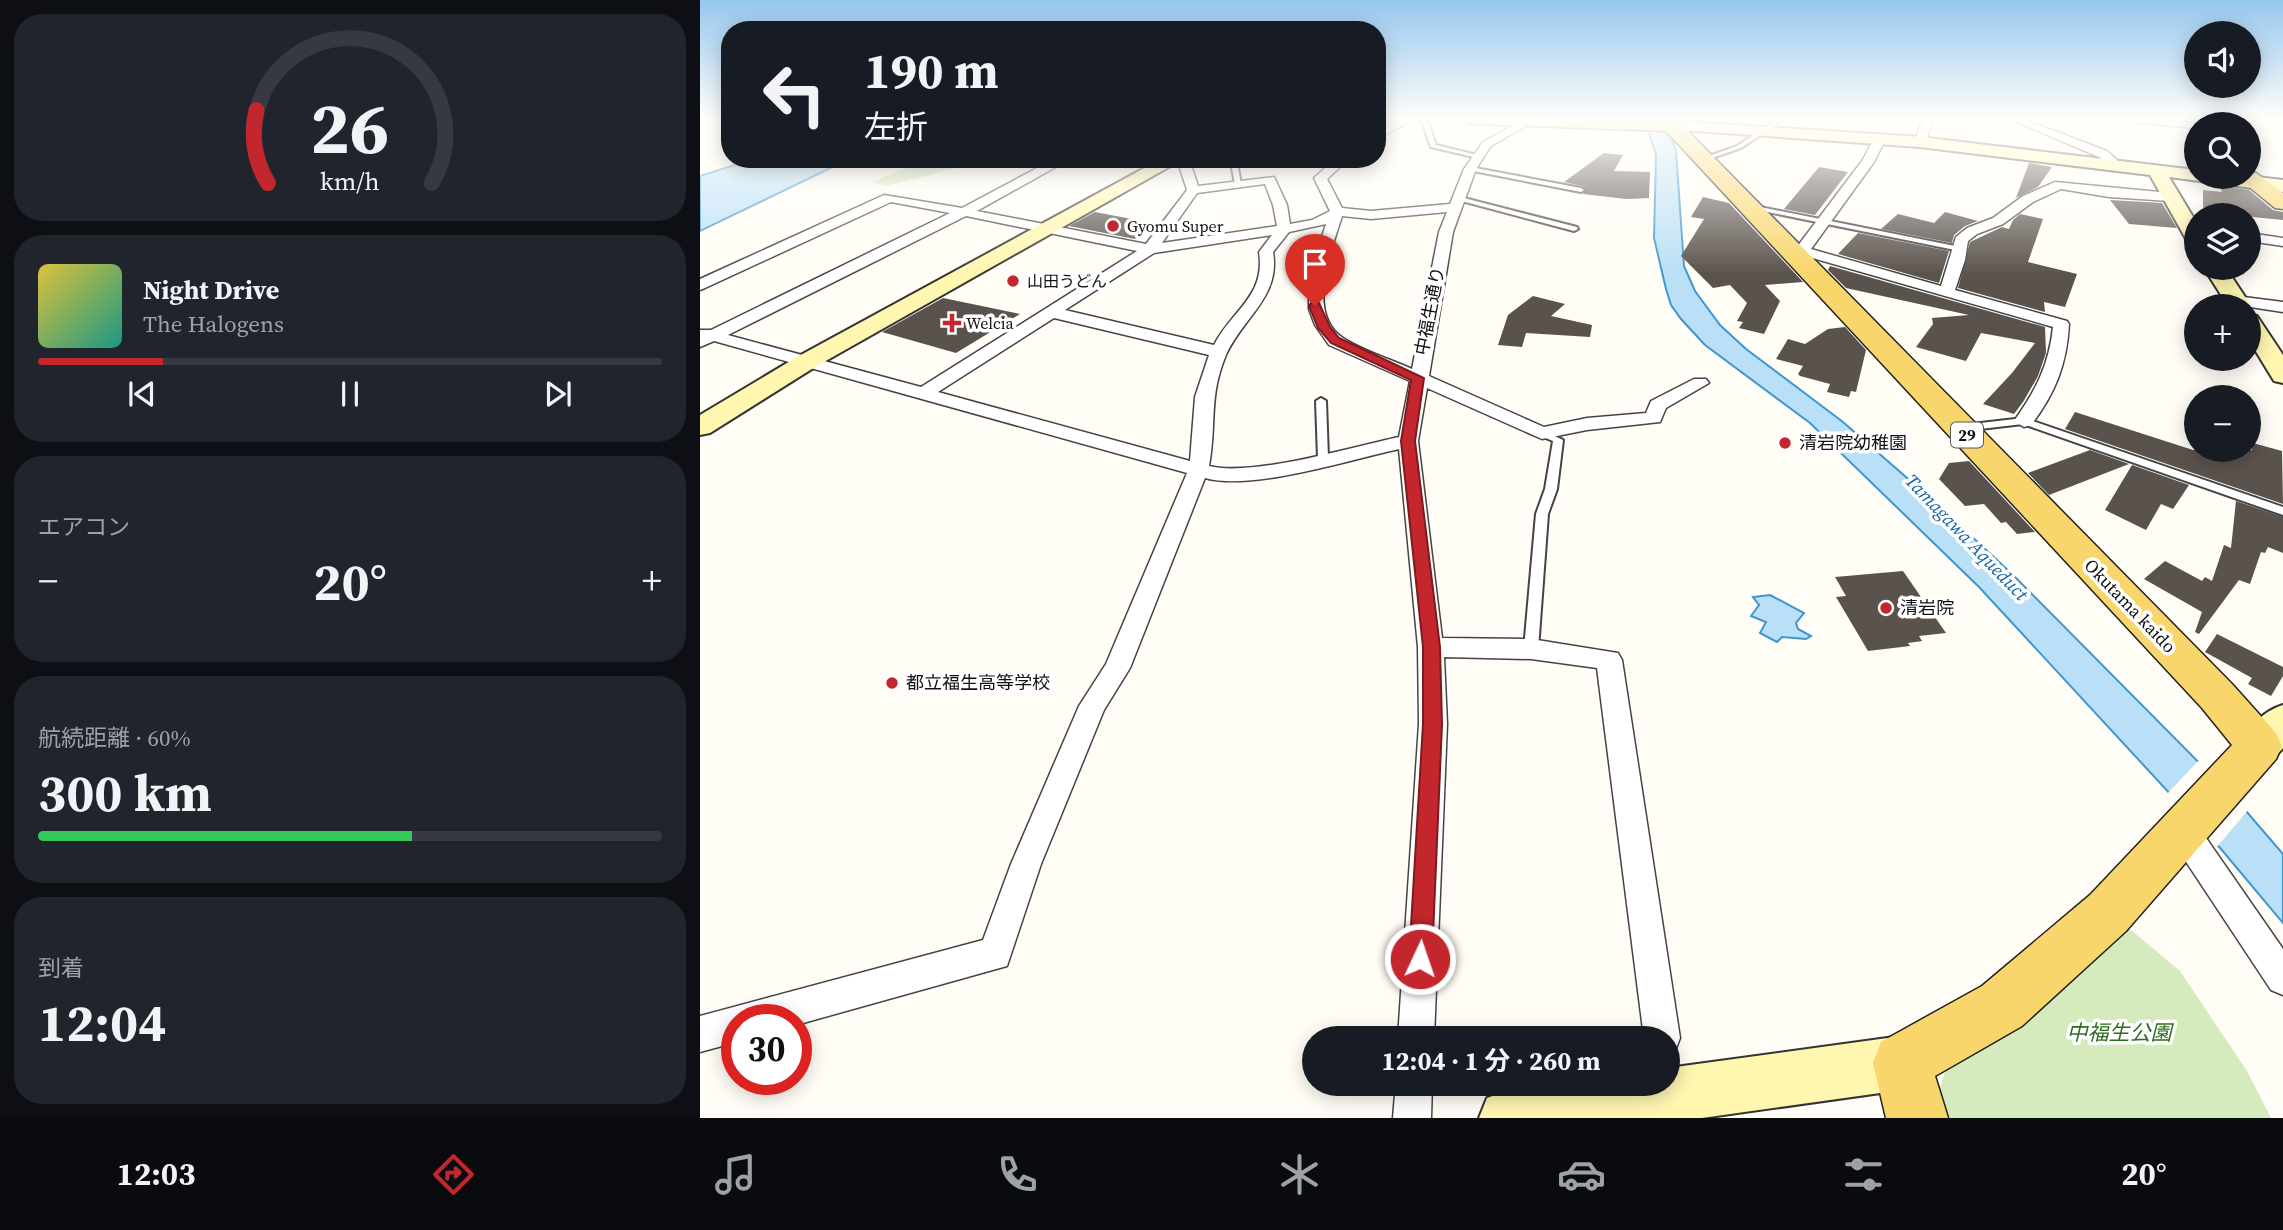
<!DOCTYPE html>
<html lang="ja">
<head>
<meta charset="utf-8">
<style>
	:root { --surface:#171b24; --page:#20242c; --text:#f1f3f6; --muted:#9ea1a6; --line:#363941; --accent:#c4262e }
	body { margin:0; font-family:"Source Serif 4","Noto Sans JP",serif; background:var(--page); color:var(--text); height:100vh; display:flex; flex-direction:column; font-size:26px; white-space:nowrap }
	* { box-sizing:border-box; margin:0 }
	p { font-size:23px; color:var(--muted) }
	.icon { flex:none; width:38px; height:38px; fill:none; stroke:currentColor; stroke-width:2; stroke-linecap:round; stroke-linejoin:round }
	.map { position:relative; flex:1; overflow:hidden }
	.panel { display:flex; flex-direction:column; gap:14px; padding:14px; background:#0d0f14; width:700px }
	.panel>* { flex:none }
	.guide { position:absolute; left:21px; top:21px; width:665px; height:147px; border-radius:28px; box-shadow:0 4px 18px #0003; background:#171b24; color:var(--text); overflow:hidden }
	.buttons { position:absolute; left:1484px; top:21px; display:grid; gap:14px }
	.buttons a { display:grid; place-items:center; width:77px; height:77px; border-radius:50%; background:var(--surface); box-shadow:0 4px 18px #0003; font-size:35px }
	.speed { position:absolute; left:21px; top:1004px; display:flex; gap:14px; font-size:35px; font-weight:700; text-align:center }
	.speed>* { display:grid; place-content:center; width:91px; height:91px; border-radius:50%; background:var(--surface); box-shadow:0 4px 18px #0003; line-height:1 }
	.speed .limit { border:10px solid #d22; background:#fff; color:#111 }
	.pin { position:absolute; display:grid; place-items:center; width:60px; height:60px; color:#fff; margin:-72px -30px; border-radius:50% 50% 50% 0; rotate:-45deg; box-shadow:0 0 7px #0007 }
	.pin .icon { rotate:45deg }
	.me { position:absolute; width:77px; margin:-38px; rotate:3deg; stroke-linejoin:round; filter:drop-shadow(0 0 5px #0008) }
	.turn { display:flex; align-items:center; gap:24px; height:147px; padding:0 28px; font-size:32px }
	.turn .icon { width:91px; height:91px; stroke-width:2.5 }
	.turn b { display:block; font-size:49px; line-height:60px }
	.big { font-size:52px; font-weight:700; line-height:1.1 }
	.panel .card { flex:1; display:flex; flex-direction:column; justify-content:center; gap:10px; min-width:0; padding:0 24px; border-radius:28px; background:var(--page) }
	.panel .dial { align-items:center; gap:0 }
	.dial svg { height:182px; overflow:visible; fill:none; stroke:var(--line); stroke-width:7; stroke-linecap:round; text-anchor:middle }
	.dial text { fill:var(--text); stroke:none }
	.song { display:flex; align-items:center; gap:21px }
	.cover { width:84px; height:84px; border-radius:10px; background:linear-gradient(135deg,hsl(50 70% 55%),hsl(170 70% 35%)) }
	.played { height:7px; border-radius:4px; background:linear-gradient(90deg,var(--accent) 20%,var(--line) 20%) }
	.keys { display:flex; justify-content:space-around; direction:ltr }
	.heat { display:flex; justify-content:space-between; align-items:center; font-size:38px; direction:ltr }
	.charge { height:10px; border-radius:5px; background:linear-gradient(90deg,#34c759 60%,var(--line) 0) }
	.trip { position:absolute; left:602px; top:1026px; width:378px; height:70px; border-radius:35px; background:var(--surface); box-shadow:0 4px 18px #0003; font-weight:700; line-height:70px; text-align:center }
	.menu { display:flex; height:112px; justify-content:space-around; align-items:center; background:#090b0e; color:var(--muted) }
	.menu .icon { width:49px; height:49px }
	.menu .on { color:var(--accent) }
	.menu b { font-size:32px; color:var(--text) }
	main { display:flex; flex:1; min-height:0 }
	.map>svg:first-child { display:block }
	.green { fill:#d5ebbd }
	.water { fill:#b9e0f7; stroke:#3f96cf; stroke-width:2 }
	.pier { fill:#fffdf5 }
	.building { fill:#5a524d }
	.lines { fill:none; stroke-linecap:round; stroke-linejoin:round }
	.lane-casing { stroke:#444; stroke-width:4 }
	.street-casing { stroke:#444; stroke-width:3 }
	.secondary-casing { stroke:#333; stroke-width:4 }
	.primary-casing { stroke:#222; stroke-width:3 }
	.lane { fill:#fff; fill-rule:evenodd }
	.street { fill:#fff; fill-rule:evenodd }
	.secondary { fill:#fff6b0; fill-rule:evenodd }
	.primary { fill:#f9d66b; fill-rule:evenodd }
	.route { fill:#c4262e; stroke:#7f191e; stroke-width:2 }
	.poi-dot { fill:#c4262e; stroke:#fff; stroke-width:2.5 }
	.labels { text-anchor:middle; stroke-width:7; stroke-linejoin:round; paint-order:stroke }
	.far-poi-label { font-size:16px; fill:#111; stroke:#fff; text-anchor:start }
	.shield { fill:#fff; stroke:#585858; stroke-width:2 }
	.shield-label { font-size:16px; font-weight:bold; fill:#111 }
	.street-label { font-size:18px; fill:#111; stroke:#fff }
	.poi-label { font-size:18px; fill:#111; stroke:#fff; text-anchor:start }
	.water-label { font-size:19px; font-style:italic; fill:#1768a6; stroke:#fff }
	.near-park-label { font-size:21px; font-style:italic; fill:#2f6b1f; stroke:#fff }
</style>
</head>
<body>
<main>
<section class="panel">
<div class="card dial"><svg viewBox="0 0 100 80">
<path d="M14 69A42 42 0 1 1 86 69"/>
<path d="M14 69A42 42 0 0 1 9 37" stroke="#c4262e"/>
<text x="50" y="56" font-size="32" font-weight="700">26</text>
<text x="50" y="72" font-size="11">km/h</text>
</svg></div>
<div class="card">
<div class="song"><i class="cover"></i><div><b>Night Drive</b><p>The Halogens</p></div></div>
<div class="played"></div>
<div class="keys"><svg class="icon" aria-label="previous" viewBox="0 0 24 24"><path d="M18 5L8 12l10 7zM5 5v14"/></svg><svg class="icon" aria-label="pause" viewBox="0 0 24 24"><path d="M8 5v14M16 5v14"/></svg><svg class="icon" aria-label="next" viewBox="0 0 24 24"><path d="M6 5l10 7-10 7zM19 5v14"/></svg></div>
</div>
<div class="card"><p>エアコン</p>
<div class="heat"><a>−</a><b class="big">20°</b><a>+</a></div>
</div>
<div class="card"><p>航続距離 · 60%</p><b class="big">300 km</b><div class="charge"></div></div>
<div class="card"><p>到着</p><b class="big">12:04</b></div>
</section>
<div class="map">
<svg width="1583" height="1118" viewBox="0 0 1583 1118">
	<rect width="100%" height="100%" fill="#fffdf5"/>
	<g class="green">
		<path d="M 231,159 L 292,159 L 186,186 L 171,182 Z"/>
		<path d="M 1419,920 L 1480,971 L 1547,1071 L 1571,1118 L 1245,1118 L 1238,1095 L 1250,1054 Z"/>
	</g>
	<g class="water">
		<path d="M 935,119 L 955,119 L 971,138 L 976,151 L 984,266 L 995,291 L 1020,325 L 1046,349 L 1143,422 L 1238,505 L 1313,575 L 1540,804 L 1583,854 L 1583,923 L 1521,849 L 1279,587 L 1110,423 L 1005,345 L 981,319 L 971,305 L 966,289 L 954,238 L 956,155 L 949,133 Z"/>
		<path d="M 53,159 L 149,159 L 0,231 L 0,176 Z"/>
		<path d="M 1070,595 L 1104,613 L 1096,623 L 1098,629 L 1111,636 L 1106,639 L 1082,637 L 1077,642 L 1060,633 L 1066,622 L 1051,616 L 1059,605 L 1053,597 Z"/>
	</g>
	<path class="pier" d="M 1500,759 L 1549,809 L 1516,848 L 1467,794 Z"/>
	<g class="building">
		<path d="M 904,153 L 923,155 L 914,171 L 950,172 L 949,198 L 926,199 L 883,194 L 886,189 L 882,186 L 864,182 Z"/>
		<path d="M 1329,163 L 1352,167 L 1338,187 L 1316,198 Z"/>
		<path d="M 1119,167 L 1148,172 L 1115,215 L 1084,209 Z"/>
		<path d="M 1520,186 L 1549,190 L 1573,210 L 1583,212 L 1583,220 L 1503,212 L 1503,190 L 1522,192 Z"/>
		<path d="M 1003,197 L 1029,203 L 1103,282 L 1065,285 L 1080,301 L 1064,334 L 1039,328 L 1043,322 L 1037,321 L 1047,303 L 1030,285 L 1013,288 L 981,256 L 1004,219 L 991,217 Z"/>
		<path d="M 1410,200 L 1462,203 L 1477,228 L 1429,224 Z"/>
		<path d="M 395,212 L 458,224 L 435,239 L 369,226 Z"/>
		<path d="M 1245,212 L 1278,221 L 1265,226 L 1254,235 L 1252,243 L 1181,229 L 1198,214 L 1234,223 Z"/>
		<path d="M 1320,214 L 1343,219 L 1328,262 L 1377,274 L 1365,307 L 1344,302 L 1345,312 L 1258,288 L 1270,242 L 1302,227 L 1309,229 L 1313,220 Z"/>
		<path d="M 1158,233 L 1249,251 L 1239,283 L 1138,254 Z"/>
		<path d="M 1130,266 L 1345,327 L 1346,353 L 1338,376 L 1323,402 L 1314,414 L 1283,404 L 1312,373 L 1335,343 L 1281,333 L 1266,361 L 1216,347 L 1233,324 L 1232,318 L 1269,315 L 1146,288 L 1128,270 Z"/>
		<path d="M 833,296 L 865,304 L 851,316 L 892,325 L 890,337 L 826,333 L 822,347 L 798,345 L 808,315 Z"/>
		<path d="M 243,298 L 320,314 L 256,353 L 182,332 Z"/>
		<path d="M 1145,327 L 1166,350 L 1156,392 L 1151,391 L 1149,397 L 1127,392 L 1130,384 L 1100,376 L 1098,374 L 1103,366 L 1076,359 L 1088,339 L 1105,344 L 1128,329 Z"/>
		<path d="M 1375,412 L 1493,450 L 1552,450 L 1549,442 L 1582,451 L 1583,504 L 1365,429 Z"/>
		<path d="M 1390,450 L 1429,464 L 1349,495 L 1328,473 Z"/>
		<path d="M 1269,461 L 1335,532 L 1317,534 L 1306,522 L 1301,523 L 1284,504 L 1265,506 L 1239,479 L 1249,463 Z"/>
		<path d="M 1432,465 L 1489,485 L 1473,509 L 1461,504 L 1446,530 L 1405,510 Z"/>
		<path d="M 1536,501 L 1583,517 L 1583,553 L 1568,547 L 1565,553 L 1561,552 L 1550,584 L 1539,580 L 1499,634 L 1495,632 L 1502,612 L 1444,579 L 1465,561 L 1502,581 L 1505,577 L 1512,581 L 1524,545 L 1531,548 Z"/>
		<path d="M 1203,571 L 1246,633 L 1219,636 L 1222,641 L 1208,643 L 1210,646 L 1168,651 L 1136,597 L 1146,596 L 1135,577 Z"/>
		<path d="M 1517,634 L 1583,667 L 1583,676 L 1571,696 L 1548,684 L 1552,678 L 1505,652 Z"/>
	</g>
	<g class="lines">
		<defs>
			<g id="lane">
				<path d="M 721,119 L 727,119 L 736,145 L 781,156 L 778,158 L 731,147 Z"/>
				<path d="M 1078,119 L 1084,119 L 1041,148 L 1006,160 L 1001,159 L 1037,146 Z"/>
				<path d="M 535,166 L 538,168 L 541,184 L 538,186 L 535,184 L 532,168 Z"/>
				<path d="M 770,167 L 881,188 L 884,190 L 881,192 L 768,170 L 768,168 Z"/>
				<path d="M 760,197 L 877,227 L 878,229 L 874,231 L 758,200 L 758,198 Z"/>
				<path d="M 1045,204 L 1260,247 L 1264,249 L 1260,251 L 1048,208 L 1045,208 Z"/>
				<path d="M 621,398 L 626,401 L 628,458 L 623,461 L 618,458 L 616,401 Z"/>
				<path d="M 1324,418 L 1583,507 L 1583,515 L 1323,424 L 1263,431 L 1258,428 L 1263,425 Z"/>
				<path d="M 842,430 L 863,440 L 857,489 L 848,514 L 838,649 L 836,653 L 826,653 L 824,649 L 836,514 L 845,489 L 853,441 L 838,435 L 838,431 Z"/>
			</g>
			<g id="street">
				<path d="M 703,119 L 715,119 L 677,139 L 677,131 Z"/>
				<path d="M 825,119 L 834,121 L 791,146 L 776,169 L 753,232 L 729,376 L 844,427 L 887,418 L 946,413 L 951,401 L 994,379 L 1006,379 L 1009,383 L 966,408 L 960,422 L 887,430 L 842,439 L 727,388 L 718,441 L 742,638 L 831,639 L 918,653 L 922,660 L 980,1038 L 975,1051 L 968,1053 L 968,1038 L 944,1038 L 897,668 L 831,659 L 744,657 L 747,724 L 734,1038 L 698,1038 L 719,724 L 718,647 L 699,449 C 649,460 552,491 505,478 L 430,668 L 404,710 L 341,864 L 307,966 L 96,1025 L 96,1020 L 37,1020 L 37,1042 L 0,1052 L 0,1016 L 283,940 L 311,864 L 379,706 L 406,664 L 487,473 L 14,341 L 0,347 L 0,330 L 11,330 L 250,213 L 191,202 L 5,288 L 0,290 L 0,279 L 184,195 L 262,208 L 354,159 L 370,159 L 277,211 L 446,244 L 487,190 L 477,159 L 489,159 L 498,186 L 574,177 L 587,205 L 590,224 L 612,220 L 630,211 L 614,178 L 635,159 L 649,159 L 627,179 L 642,208 L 671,211 L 750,204 L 764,169 L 783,142 ZM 565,184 L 573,205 L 577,226 L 462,243 L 497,193 ZM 747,212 L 739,232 L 712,369 C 690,359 663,351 643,338 C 605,313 632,249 642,216 L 671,219 ZM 266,216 L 437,251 L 221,387 L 28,335 ZM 626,224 L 609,278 L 609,309 L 615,325 L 629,345 L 710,381 L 699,437 C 652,447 552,477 509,466 C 517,424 508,398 526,355 C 542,318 581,297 573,252 L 589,232 ZM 572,235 L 559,252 C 566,296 532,310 514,345 L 365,310 L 454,253 ZM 354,318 L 509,355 L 495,397 L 490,461 L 238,392 Z"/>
				<path d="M 1223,119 L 1233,119 L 1226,142 L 1220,145 L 1214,142 Z"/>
				<path d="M 1310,119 L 1323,119 L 1407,151 L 1417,160 L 1412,167 L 1404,167 L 1404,161 L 1399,157 Z"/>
				<path d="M 1429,119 L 1463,119 L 1501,124 L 1496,124 L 1496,128 L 1434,122 Z"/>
				<path d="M 1180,135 L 1186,138 L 1174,162 L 1111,249 L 1241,286 L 1256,237 L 1267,228 L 1293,218 L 1323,196 L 1355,182 L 1470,193 L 1476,197 L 1470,201 L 1409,197 L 1361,189 L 1333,202 L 1303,224 L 1277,234 L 1268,241 L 1265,260 L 1255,290 L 1367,321 L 1369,324 C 1367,364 1355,394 1331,425 L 1324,427 L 1314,421 C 1336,390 1349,365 1353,327 L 1102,255 L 1085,254 L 1083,251 L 1085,248 L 1097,247 L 1162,161 L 1176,136 Z"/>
				<path d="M 1549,233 L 1583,238 L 1583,246 L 1549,241 Z"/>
				<path d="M 1536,296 L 1583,302 L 1583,312 L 1530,304 L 1528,301 L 1530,298 Z"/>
				<path d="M 1484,818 L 1495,822 L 1583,949 L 1583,995 L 1571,990 L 1473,842 L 1469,832 L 1473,822 Z"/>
				<path d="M 696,1083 L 732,1083 L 731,1118 L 693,1118 Z"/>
			</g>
			<g id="secondary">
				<path d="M 973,121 L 1220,137 L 1496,170 L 1496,177 L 1549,176 L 1583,180 L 1583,192 L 1469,177 L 1496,222 L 1496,245 L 1489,243 L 1486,239 L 1450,175 L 1220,147 L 967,129 L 965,126 L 967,123 Z"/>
				<path d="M 461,159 L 483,159 L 115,367 L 10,433 L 0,435 L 0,415 L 97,357 Z"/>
				<path d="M 1504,268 L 1526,268 L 1551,306 L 1549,309 L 1549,306 L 1528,306 Z"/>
				<path d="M 1549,314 L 1557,316 L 1583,355 L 1583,383 L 1574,381 L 1549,340 Z"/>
				<path d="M 1583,705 L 1583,748 C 1571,762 1562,764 1546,758 L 1540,746 C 1549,727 1563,711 1583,705 Z"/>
				<path d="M 1202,1036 L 1221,1044 L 1229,1063 L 1221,1082 L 1202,1090 L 1002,1118 L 779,1118 L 787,1098 C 843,1075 909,1083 968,1083 L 968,1068 Z"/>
			</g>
			<g id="primary">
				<path d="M 766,119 L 973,119 L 979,122 L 1532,684 L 1576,733 L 1582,746 L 1576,759 L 1426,931 L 1322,1026 L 1235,1076 L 1248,1118 L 1186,1118 L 1173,1063 L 1181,1042 L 1282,986 L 1390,895 L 1532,745 L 1502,708 L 966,131 L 774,124 L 768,123 Z"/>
				<path d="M 1499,119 L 1516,119 L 1520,124 L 1502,124 Z"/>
				<path d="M 1549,171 L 1556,173 L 1583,193 L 1583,209 L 1575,208 L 1542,181 L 1539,177 L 1549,177 Z"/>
			</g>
		</defs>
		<use href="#lane" class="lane-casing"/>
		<use href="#street" class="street-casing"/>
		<use href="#secondary" class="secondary-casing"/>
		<use href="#primary" class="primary-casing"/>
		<use href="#lane" class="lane"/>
		<use href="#street" class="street"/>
		<use href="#secondary" class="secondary"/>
		<use href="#primary" class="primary"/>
	</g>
	<linearGradient id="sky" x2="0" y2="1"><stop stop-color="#95c6ee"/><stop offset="0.43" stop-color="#fffefa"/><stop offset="1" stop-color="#fffefa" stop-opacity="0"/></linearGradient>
	<rect width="1583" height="275" fill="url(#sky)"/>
	<path class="route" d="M 611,303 L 619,303 L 630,327 L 639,338 L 724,378 L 715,441 L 740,647 L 742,724 L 732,959 L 729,968 L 720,971 L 712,968 L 709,959 L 723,724 L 723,647 L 701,441 L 711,380 L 631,343 L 618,328 L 609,306 Z"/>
	<g class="poi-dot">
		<circle cx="413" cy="226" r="7"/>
		<circle cx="313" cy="281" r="7"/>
		<path d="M248.5 312.5h7v7h7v7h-7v7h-7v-7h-7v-7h7z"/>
		<circle cx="1085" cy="443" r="7"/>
		<circle cx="1186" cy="608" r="7"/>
		<circle cx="192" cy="683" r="7"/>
	</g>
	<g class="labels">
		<g class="far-poi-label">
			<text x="427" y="232">Gyomu Super</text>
			<text x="327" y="287">山田うどん</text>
			<text x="266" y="329">Welcia</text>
		</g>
		<rect class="shield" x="1251" y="422.5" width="32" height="25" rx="5"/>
		<g class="shield-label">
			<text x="1267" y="441">29</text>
		</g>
		<g class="street-label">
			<text transform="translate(730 311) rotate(-79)" y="6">中福生通り</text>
			<text transform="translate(1430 606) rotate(46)" y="6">Okutama kaido</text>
		</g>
		<g class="poi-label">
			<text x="1099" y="449">清岩院幼稚園</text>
			<text x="1200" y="614">清岩院</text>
			<text x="206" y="689">都立福生高等学校</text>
		</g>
		<g class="water-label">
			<text transform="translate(1267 537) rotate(46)" y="7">Tamagawa Aqueduct</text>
		</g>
		<g class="near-park-label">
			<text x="1419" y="1040">中福生公園</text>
		</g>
	</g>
</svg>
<div class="buttons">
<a><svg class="icon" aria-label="sound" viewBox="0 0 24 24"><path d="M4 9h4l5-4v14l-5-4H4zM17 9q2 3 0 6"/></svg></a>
<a><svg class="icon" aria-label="search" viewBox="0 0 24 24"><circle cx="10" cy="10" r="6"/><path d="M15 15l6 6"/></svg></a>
<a><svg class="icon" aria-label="layers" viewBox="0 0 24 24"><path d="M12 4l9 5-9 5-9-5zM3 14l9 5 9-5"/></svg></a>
<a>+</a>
<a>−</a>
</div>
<div class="speed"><div class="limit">30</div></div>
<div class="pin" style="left:615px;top:306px;background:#d93025"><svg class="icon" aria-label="arrive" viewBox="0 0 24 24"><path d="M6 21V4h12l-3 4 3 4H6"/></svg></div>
<svg class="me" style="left:720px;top:959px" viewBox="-20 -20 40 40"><circle r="17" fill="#c4262e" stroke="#fff" stroke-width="3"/><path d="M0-11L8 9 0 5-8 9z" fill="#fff"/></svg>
<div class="trip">12:04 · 1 分 · 260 m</div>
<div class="guide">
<div class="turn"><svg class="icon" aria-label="left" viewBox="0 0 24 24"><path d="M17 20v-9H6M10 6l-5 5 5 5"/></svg><div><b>190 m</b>左折</div></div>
</div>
</div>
</main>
<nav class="menu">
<b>12:03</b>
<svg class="icon on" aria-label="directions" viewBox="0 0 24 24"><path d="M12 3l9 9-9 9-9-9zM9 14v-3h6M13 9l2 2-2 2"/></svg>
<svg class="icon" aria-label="music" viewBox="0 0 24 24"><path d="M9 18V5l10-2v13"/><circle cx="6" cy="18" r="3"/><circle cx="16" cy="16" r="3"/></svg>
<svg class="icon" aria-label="phone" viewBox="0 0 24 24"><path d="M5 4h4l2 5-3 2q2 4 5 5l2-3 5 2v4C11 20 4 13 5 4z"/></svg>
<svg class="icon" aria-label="climate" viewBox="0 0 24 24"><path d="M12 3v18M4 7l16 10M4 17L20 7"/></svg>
<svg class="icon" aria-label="car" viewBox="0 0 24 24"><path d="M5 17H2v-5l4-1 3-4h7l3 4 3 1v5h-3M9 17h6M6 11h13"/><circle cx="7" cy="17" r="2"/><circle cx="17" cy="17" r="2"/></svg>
<svg class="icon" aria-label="filters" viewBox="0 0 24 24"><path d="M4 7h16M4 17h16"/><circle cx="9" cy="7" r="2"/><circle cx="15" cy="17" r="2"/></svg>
<b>20°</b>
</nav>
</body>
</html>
